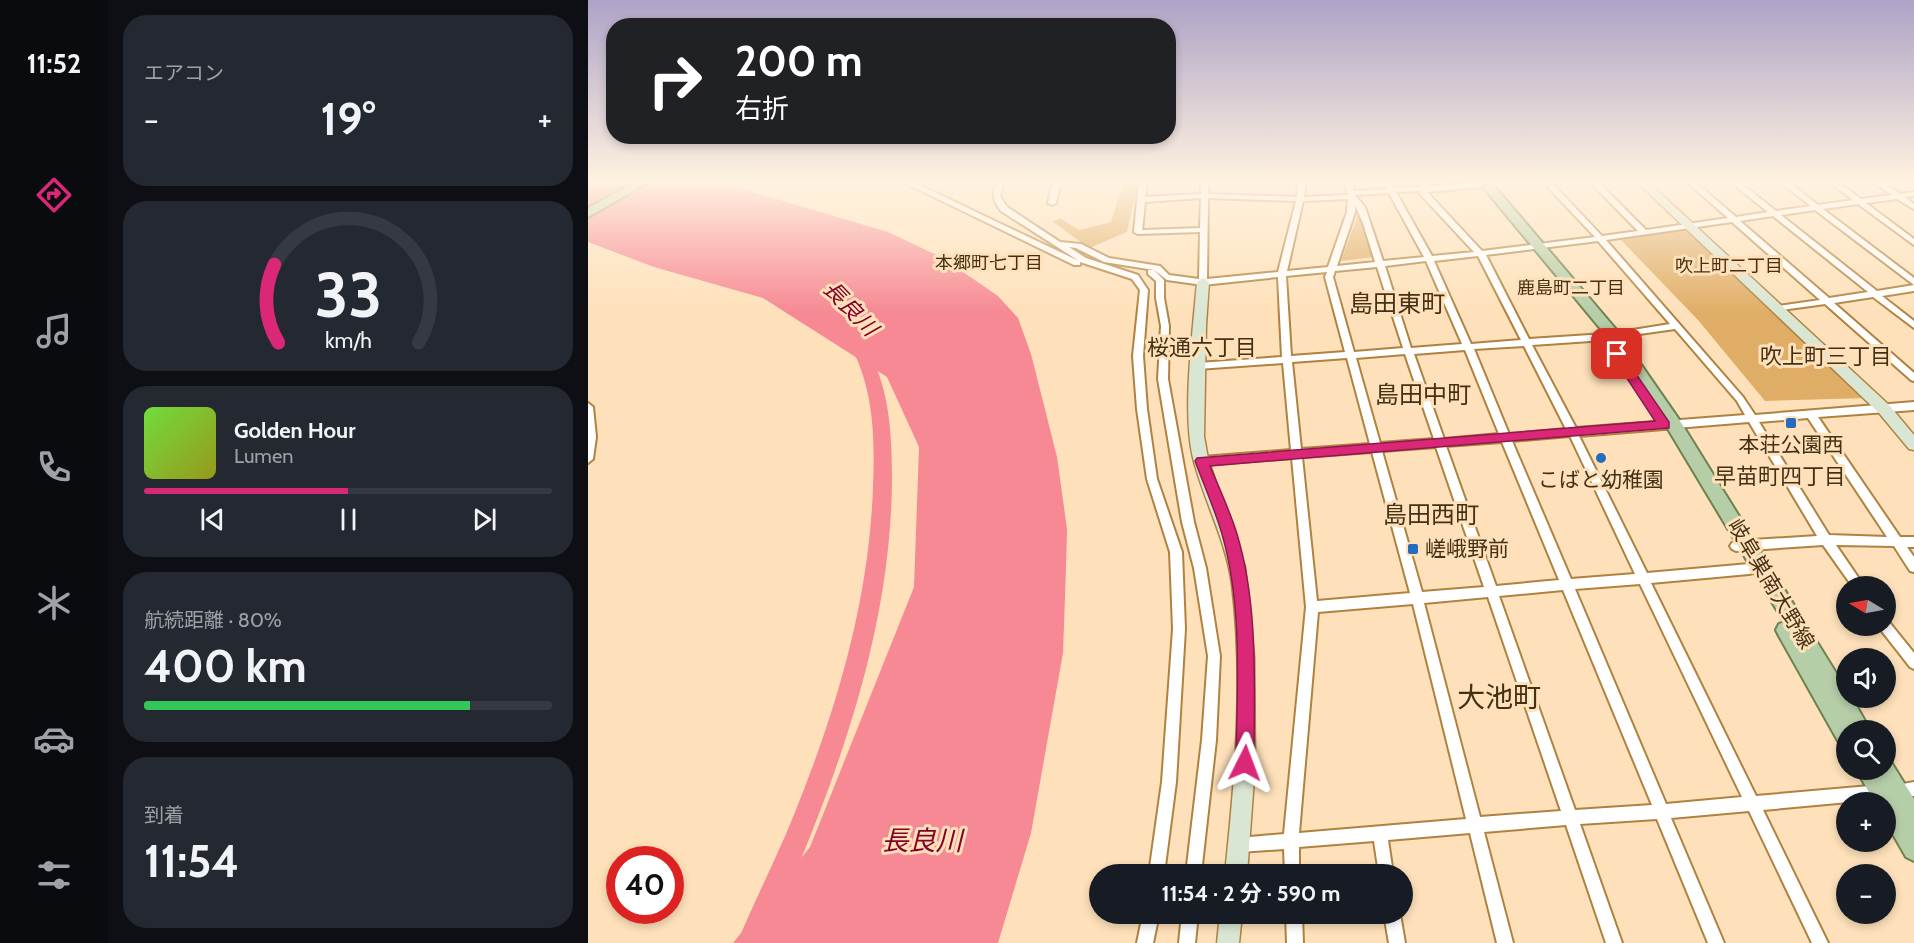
<!DOCTYPE html>
<html lang="ja">
<head>
<meta charset="utf-8">
<style>
	:root { --surface:#171b24; --page:#242831; --text:#f1f3f6; --muted:#9ea1a6; --line:#363941; --accent:#db2777 }
	body { margin:0; font-family:Cabin,"Noto Sans JP",sans-serif; background:var(--page); color:var(--text); height:100vh; display:flex; flex-direction:column; font-size:22px; white-space:nowrap }
	* { box-sizing:border-box; margin:0 }
	p { font-size:20px; color:var(--muted) }
	.icon { flex:none; width:33px; height:33px; fill:none; stroke:currentColor; stroke-width:2; stroke-linecap:round; stroke-linejoin:round }
	.map { position:relative; flex:1; overflow:hidden }
	.side { display:flex; flex-direction:column; gap:15px; padding:15px; background:#0d0f14; width:480px }
	.side>* { flex:none }
	.banner { position:absolute; left:18px; top:18px; width:570px; height:126px; border-radius:24px; box-shadow:0 3px 9px #0003; background:#202124; color:#fff; overflow:hidden }
	.needle { width:39px; rotate:280deg }
	.controls { position:absolute; left:1248px; top:576px; display:grid; gap:12px }
	.controls a { display:grid; place-items:center; width:60px; height:60px; border-radius:50%; background:var(--surface); box-shadow:0 3px 9px #0003; font-size:30px }
	.speed { position:absolute; left:18px; top:846px; display:flex; gap:12px; font-size:30px; font-weight:700; text-align:center }
	.speed>* { display:grid; place-content:center; width:78px; height:78px; border-radius:50%; background:var(--surface); box-shadow:0 3px 9px #0003; line-height:1 }
	.speed .limit { border:9px solid #d22; background:#fff; color:#111 }
	.pin { position:absolute; display:grid; place-items:center; width:51px; height:51px; color:#fff; margin:-26px; border-radius:12px; box-shadow:0 3px 9px #0006 }
	.me { position:absolute; width:66px; margin:-33px; rotate:3deg; stroke-linejoin:round; filter:drop-shadow(0 0 4px #0008) }
	.turn { display:flex; align-items:center; gap:21px; height:126px; padding:0 30px; font-size:27px }
	.turn .icon { width:78px; height:78px; stroke-width:2.5 }
	.turn b { display:block; font-size:42px; line-height:51px }
	.big { font-size:45px; font-weight:700; line-height:1.1 }
	.side .card { flex:1; display:flex; flex-direction:column; justify-content:center; gap:9px; min-width:0; padding:0 21px; border-radius:24px; background:var(--page) }
	.side .dial { align-items:center; gap:0 }
	.dial svg { height:156px; overflow:visible; fill:none; stroke:var(--line); stroke-width:7; stroke-linecap:round; text-anchor:middle }
	.dial text { fill:var(--text); stroke:none }
	.song { display:flex; align-items:center; gap:18px }
	.cover { width:72px; height:72px; border-radius:9px; background:linear-gradient(135deg,hsl(100 70% 55%),hsl(60 70% 35%)) }
	.played { height:6px; border-radius:3px; background:linear-gradient(90deg,var(--accent) 50%,var(--line) 50%) }
	.keys { display:flex; justify-content:space-around; direction:ltr }
	.heat { display:flex; justify-content:space-between; align-items:center; font-size:33px; direction:ltr }
	.charge { height:9px; border-radius:4px; background:linear-gradient(90deg,#34c759 80%,var(--line) 0) }
	.trip { position:absolute; left:501px; top:864px; width:324px; height:60px; border-radius:30px; background:var(--surface); box-shadow:0 3px 9px #0003; font-weight:700; line-height:60px; text-align:center }
	main { display:flex; flex:1; min-height:0 }
	.tabs { display:flex; flex-direction:column; width:108px; justify-content:space-around; align-items:center; background:#090b0e; color:var(--muted) }
	.tabs .icon { width:42px; height:42px }
	.tabs .current { color:var(--accent) }
	.tabs b { font-size:27px; color:var(--text) }
	.map>svg:first-child { display:block }
	.green { fill:#e0ad66 }
	.water { fill:#f68993 }
	.lines { fill:none; stroke-linecap:round; stroke-linejoin:round }
	.river { fill:#f68993; fill-rule:evenodd }
	.street-casing { stroke:#af8240; stroke-width:4 }
	.secondary-casing { stroke:#af8240; stroke-width:3 }
	.primary-casing { stroke:#6e824f; stroke-width:4 }
	.street { fill:#fff; fill-rule:evenodd }
	.secondary { fill:#dae6d4; fill-rule:evenodd }
	.primary { fill:#b6cea8; fill-rule:evenodd }
	.route { fill:#db2777; stroke:#8e194d; stroke-width:1.5 }
	.poi-dot { fill:#266cbc; stroke:#fee1ba; stroke-width:2 }
	.labels { text-anchor:middle; stroke-width:6; stroke-linejoin:round; paint-order:stroke }
	.far-neighbourhood-label { font-size:18px; fill:#443115; stroke:#fee1ba }
	.poi-label { font-size:21px; fill:#443115; stroke:#fee1ba }
	.street-label { font-size:21px; fill:#443115; stroke:#fee1ba }
	.water-label { font-size:22px; font-style:italic; fill:#86012a; stroke:#fee1ba }
	.neighbourhood-label { font-size:22px; fill:#443115; stroke:#fee1ba }
	.quarter-label { font-size:24px; fill:#443115; stroke:#fee1ba }
	.near-water-label { font-size:27px; font-style:italic; fill:#86012a; stroke:#fee1ba }
	.near-quarter-label { font-size:28px; fill:#443115; stroke:#fee1ba }
</style>
</head>
<body>
<main>
<nav class="tabs">
<b>11:52</b>
<svg class="icon current" aria-label="directions" viewBox="0 0 24 24"><path d="M12 3l9 9-9 9-9-9zM9 14v-3h6M13 9l2 2-2 2"/></svg>
<svg class="icon" aria-label="music" viewBox="0 0 24 24"><path d="M9 18V5l10-2v13"/><circle cx="6" cy="18" r="3"/><circle cx="16" cy="16" r="3"/></svg>
<svg class="icon" aria-label="phone" viewBox="0 0 24 24"><path d="M5 4h4l2 5-3 2q2 4 5 5l2-3 5 2v4C11 20 4 13 5 4z"/></svg>
<svg class="icon" aria-label="climate" viewBox="0 0 24 24"><path d="M12 3v18M4 7l16 10M4 17L20 7"/></svg>
<svg class="icon" aria-label="car" viewBox="0 0 24 24"><path d="M5 17H2v-5l4-1 3-4h7l3 4 3 1v5h-3M9 17h6M6 11h13"/><circle cx="7" cy="17" r="2"/><circle cx="17" cy="17" r="2"/></svg>
<svg class="icon" aria-label="filters" viewBox="0 0 24 24"><path d="M4 7h16M4 17h16"/><circle cx="9" cy="7" r="2"/><circle cx="15" cy="17" r="2"/></svg>
</nav>
<section class="side">
<div class="card"><p>エアコン</p>
<div class="heat"><a>−</a><b class="big">19°</b><a>+</a></div>
</div>
<div class="card dial"><svg viewBox="0 0 100 80">
<path d="M14 69A42 42 0 1 1 86 69"/>
<path d="M14 69A42 42 0 0 1 12 29" stroke="#db2777"/>
<text x="50" y="56" font-size="32" font-weight="700">33</text>
<text x="50" y="72" font-size="11">km/h</text>
</svg></div>
<div class="card">
<div class="song"><i class="cover"></i><div><b>Golden Hour</b><p>Lumen</p></div></div>
<div class="played"></div>
<div class="keys"><svg class="icon" aria-label="previous" viewBox="0 0 24 24"><path d="M18 5L8 12l10 7zM5 5v14"/></svg><svg class="icon" aria-label="pause" viewBox="0 0 24 24"><path d="M8 5v14M16 5v14"/></svg><svg class="icon" aria-label="next" viewBox="0 0 24 24"><path d="M6 5l10 7-10 7zM19 5v14"/></svg></div>
</div>
<div class="card"><p>航続距離 · 80%</p><b class="big">400 km</b><div class="charge"></div></div>
<div class="card"><p>到着</p><b class="big">11:54</b></div>
</section>
<div class="map">
<svg width="1326" height="943" viewBox="0 0 1326 943">
	<rect width="100%" height="100%" fill="#fee1ba"/>
	<g class="green">
		<path d="M 536,181 L 550,181 L 539,232 L 501,248 L 465,222 L 472,218 L 491,230 L 523,222 Z"/>
		<path d="M 772,209 L 786,257 L 753,261 Z"/>
		<path d="M 1096,229 L 1279,398 L 1177,401 L 1110,320 L 1033,240 Z"/>
	</g>
	<path class="water" d="M 0,181 L 128,181 L 300,232 L 355,258 L 410,296 L 430,318 L 443,354 L 469,457 L 479,529 L 478,568 L 475,653 L 443,833 L 410,943 L 145,943 L 222,847 L 326,587 L 331,447 L 299,377 L 175,298 L 66,267 L 0,242 Z"/>
	<g class="lines">
		<path class="river" d="M 270,340 L 275,341 C 302,384 304,433 304,482 C 302,645 242,796 177,943 L 149,943 C 166,902 186,863 203,822 C 247,715 281,603 285,487 C 287,438 286,389 262,345 Z"/>
		<defs>
			<g id="street">
				<path d="M 313,181 L 323,181 L 491,261 L 413,211 C 405,200 404,193 408,181 L 416,181 L 412,196 L 419,207 L 472,242 L 493,244 L 521,258 L 572,266 L 581,275 L 611,279 L 612,232 L 550,234 L 546,232 L 551,181 L 559,181 L 557,197 L 613,194 L 613,181 L 621,181 L 620,194 L 709,197 L 710,181 L 718,181 L 716,197 L 760,195 L 757,181 L 765,181 L 766,191 L 799,189 L 794,181 L 802,181 L 806,188 L 832,187 L 833,181 L 841,181 L 840,186 L 891,183 L 895,185 L 894,187 L 839,192 L 894,251 L 1007,237 L 954,181 L 962,181 L 1014,236 L 1050,231 L 1001,181 L 1009,181 L 1058,230 L 1140,218 L 1098,181 L 1106,181 L 1148,217 L 1180,212 L 1141,181 L 1150,181 L 1188,211 L 1223,206 L 1190,181 L 1199,181 L 1230,205 L 1265,200 L 1240,181 L 1249,181 L 1273,199 L 1304,195 L 1284,181 L 1293,181 L 1312,194 L 1326,192 L 1326,196 L 1317,197 L 1326,204 L 1326,209 L 1309,199 L 1278,203 L 1326,239 L 1326,245 L 1270,204 L 1235,209 L 1326,278 L 1326,285 L 1227,210 L 1193,215 L 1289,291 L 1326,285 L 1326,291 L 1294,296 L 1326,321 L 1326,328 L 1285,297 L 1246,303 L 1326,373 L 1326,381 L 1323,380 L 1237,304 L 1187,311 L 1187,307 L 1190,306 L 1232,300 L 1144,222 L 1018,240 L 1155,397 L 1167,415 L 1326,402 L 1326,410 L 1230,417 L 1312,537 L 1326,537 L 1326,547 L 1319,547 L 1326,557 L 1326,572 L 1322,571 L 1306,546 L 1248,545 L 1276,586 L 1264,586 L 1235,545 L 1148,551 L 1144,549 L 1142,546 L 1144,543 L 1148,541 L 1229,536 L 1161,422 L 991,436 L 1059,573 L 1161,564 L 1165,565 L 1167,569 L 1165,573 L 1161,574 L 1063,583 L 1168,796 L 1293,785 L 1298,787 L 1300,792 L 1298,797 L 1293,799 L 1175,810 L 1240,943 L 1224,943 L 1161,811 L 1083,818 L 1136,943 L 1120,943 L 1069,819 L 992,824 L 1034,943 L 1018,943 L 978,825 L 896,832 L 925,943 L 909,943 L 882,833 L 800,840 L 805,874 L 791,874 L 786,841 L 711,847 L 711,874 L 697,874 L 696,849 L 651,852 L 646,850 L 644,845 L 646,840 L 651,838 L 696,834 L 718,607 L 704,458 L 614,465 L 609,461 L 614,457 L 703,450 L 695,363 L 610,369 L 605,366 L 610,363 L 694,357 L 690,277 L 615,285 L 579,280 L 566,270 L 516,262 L 488,248 L 481,247 L 498,258 L 550,275 L 560,290 L 555,356 L 559,409 L 569,479 L 594,552 L 597,629 L 588,782 L 576,874 L 561,874 L 574,782 L 585,629 L 582,552 L 559,479 L 549,409 L 545,356 L 552,290 L 544,279 L 492,262 L 492,265 L 486,265 ZM 832,191 L 832,194 L 886,252 L 844,256 L 808,192 ZM 801,193 L 836,257 L 795,261 L 777,207 L 767,195 ZM 613,198 L 612,228 L 554,230 L 557,202 ZM 620,198 L 708,201 L 690,272 L 619,279 ZM 760,199 L 759,212 L 740,267 L 699,271 L 715,201 ZM 767,205 L 775,223 L 787,262 L 749,266 L 767,212 ZM 1185,216 L 1280,292 L 1241,298 L 1152,221 ZM 1010,241 L 1082,324 L 1026,333 L 1023,334 L 1023,338 L 1087,329 L 1149,401 L 1157,415 L 988,428 L 944,345 L 1017,340 L 1021,337 L 1017,334 L 941,339 L 898,255 ZM 890,256 L 933,340 L 883,344 L 846,261 ZM 838,261 L 874,344 L 823,348 L 797,266 ZM 789,267 L 815,348 L 766,352 L 745,277 L 747,271 ZM 739,272 L 737,277 L 757,352 L 703,356 L 698,276 ZM 936,346 L 978,429 L 921,434 L 886,349 ZM 877,350 L 911,434 L 856,439 L 826,354 ZM 817,354 L 846,439 L 792,443 L 768,358 ZM 759,358 L 782,444 L 713,449 L 704,362 ZM 1220,418 L 1299,537 L 1241,535 L 1171,422 ZM 982,436 L 1047,574 L 983,579 L 924,441 ZM 914,442 L 971,580 L 908,586 L 858,446 ZM 848,447 L 896,587 L 834,592 L 794,451 ZM 784,452 L 822,593 L 729,601 L 714,457 ZM 1052,584 L 1154,797 L 1078,804 L 987,589 ZM 975,590 L 1064,805 L 987,810 L 911,596 ZM 900,597 L 973,811 L 892,817 L 836,603 ZM 825,604 L 878,819 L 711,833 L 730,612 Z"/>
				<path d="M 465,181 L 473,181 L 468,203 L 464,205 L 460,203 Z"/>
				<path d="M 560,270 L 566,270 L 576,280 L 576,298 L 581,326 L 580,379 L 606,522 L 618,568 L 632,656 L 628,740 L 613,874 L 598,874 L 614,740 L 620,656 L 606,568 L 594,522 L 570,379 L 573,326 L 568,298 L 568,281 L 560,274 Z"/>
				<path d="M 0,403 L 5,407 L 8,437 L 5,459 L 0,463 Z"/>
				<path d="M 1298,621 L 1301,622 L 1326,653 L 1326,669 L 1322,667 L 1293,630 L 1291,626 L 1298,626 Z"/>
				<path d="M 1326,782 L 1326,796 L 1308,798 L 1303,796 L 1301,791 L 1303,786 Z"/>
				<path d="M 555,914 L 571,914 L 565,943 L 549,943 Z"/>
				<path d="M 594,914 L 610,914 L 607,943 L 591,943 Z"/>
				<path d="M 698,914 L 714,914 L 715,943 L 699,943 Z"/>
				<path d="M 796,914 L 812,914 L 817,943 L 801,943 Z"/>
			</g>
			<g id="secondary">
				<path d="M 1048,181 L 1059,181 L 1301,405 L 1326,435 L 1326,450 L 1321,449 L 1291,413 Z"/>
				<path d="M 615,278 L 621,282 L 618,325 L 616,436 L 620,459 L 657,567 L 666,657 L 667,766 L 659,874 L 637,874 C 647,778 656,680 644,584 C 638,540 616,501 605,458 C 595,416 603,347 607,304 L 609,282 Z"/>
				<path d="M 632,914 L 654,914 L 651,943 L 629,943 Z"/>
			</g>
			<g id="primary">
				<path d="M 49,181 L 63,181 L 0,217 L 0,208 Z"/>
				<path d="M 890,181 L 902,181 L 1031,333 L 1092,421 L 1258,689 L 1258,698 L 1264,698 L 1282,730 L 1258,730 L 1258,743 L 1250,741 L 1191,636 L 1188,630 L 1191,624 L 1196,622 L 1080,429 L 1021,339 Z"/>
				<path d="M 1298,760 L 1303,762 L 1326,799 L 1326,861 L 1318,857 L 1298,822 L 1298,802 L 1286,802 L 1269,770 L 1298,770 Z"/>
			</g>
		</defs>
		<use href="#street" class="street-casing"/>
		<use href="#secondary" class="secondary-casing"/>
		<use href="#primary" class="primary-casing"/>
		<use href="#street" class="street"/>
		<use href="#secondary" class="secondary"/>
		<use href="#primary" class="primary"/>
	</g>
	<linearGradient id="sky" x2="0" y2="1"><stop stop-color="#ada3c6"/><stop offset="0.58" stop-color="#fff2e0"/><stop offset="1" stop-color="#fff2e0" stop-opacity="0"/></linearGradient>
	<rect width="1326" height="313" fill="url(#sky)"/>
	<path class="route" d="M 1029,350 L 1033,352 L 1081,422 L 1081,428 L 622,466 C 631,488 642,511 649,534 C 671,607 666,688 666,763 L 663,769 L 657,772 L 651,769 L 648,763 C 649,688 655,607 634,534 C 627,510 616,485 607,461 L 609,458 L 1067,421 L 1023,354 Z"/>
	<g class="poi-dot">
		<rect x="1197" y="417" width="12" height="12" rx="3"/>
		<circle cx="1013" cy="458" r="6"/>
		<rect x="819" y="543" width="12" height="12" rx="3"/>
	</g>
	<g class="labels">
		<g class="far-neighbourhood-label">
			<text x="401" y="269">本郷町七丁目</text>
			<text x="1141" y="272">吹上町二丁目</text>
			<text x="983" y="294">鹿島町二丁目</text>
		</g>
		<g class="poi-label">
			<text x="1203" y="452">本荘公園西</text>
			<text x="1013" y="487">こばと幼稚園</text>
			<text x="837" y="556" text-anchor="start">嵯峨野前</text>
		</g>
		<g class="street-label">
			<text transform="translate(1183 584) rotate(59)" y="7">岐阜巣南大野線</text>
		</g>
		<g class="water-label">
			<text transform="translate(263 308) rotate(46)" y="8">長良川</text>
		</g>
		<g class="neighbourhood-label">
			<text x="614" y="355">桜通六丁目</text>
			<text x="1238" y="364">吹上町三丁目</text>
			<text x="1192" y="484">早苗町四丁目</text>
		</g>
		<g class="quarter-label">
			<text x="809" y="312">島田東町</text>
			<text x="835" y="403">島田中町</text>
			<text x="843" y="523">島田西町</text>
		</g>
		<g class="near-water-label">
			<text x="334" y="850">長良川</text>
		</g>
		<g class="near-quarter-label">
			<text x="911" y="707">大池町</text>
		</g>
	</g>
</svg>
<div class="controls">
<a><svg class="needle" viewBox="-14 -14 28 28"><path d="M0-13l5 13h-10z" fill="#e53935"/><path d="M0 13l5-13h-10z" fill="#9ea1a6"/></svg></a>
<a><svg class="icon" aria-label="sound" viewBox="0 0 24 24"><path d="M4 9h4l5-4v14l-5-4H4zM17 9q2 3 0 6"/></svg></a>
<a><svg class="icon" aria-label="search" viewBox="0 0 24 24"><circle cx="10" cy="10" r="6"/><path d="M15 15l6 6"/></svg></a>
<a>+</a>
<a>−</a>
</div>
<div class="speed"><div class="limit">40</div></div>
<div class="pin" style="left:1029px;top:354px;background:#d93025"><svg class="icon" aria-label="arrive" viewBox="0 0 24 24"><path d="M6 21V4h12l-3 4 3 4H6"/></svg></div>
<svg class="me" style="left:657px;top:763px" viewBox="-20 -20 40 40"><path d="M0-17L14 15 0 8-14 15z" fill="#db2777" stroke="#fff" stroke-width="4"/></svg>
<div class="trip">11:54 · 2 分 · 590 m</div>
<div class="banner">
<div class="turn"><svg class="icon" aria-label="right" viewBox="0 0 24 24"><path d="M7 20v-9h11M14 6l5 5-5 5"/></svg><div><b>200 m</b>右折</div></div>
</div>
</div>
</main>
</body>
</html>
